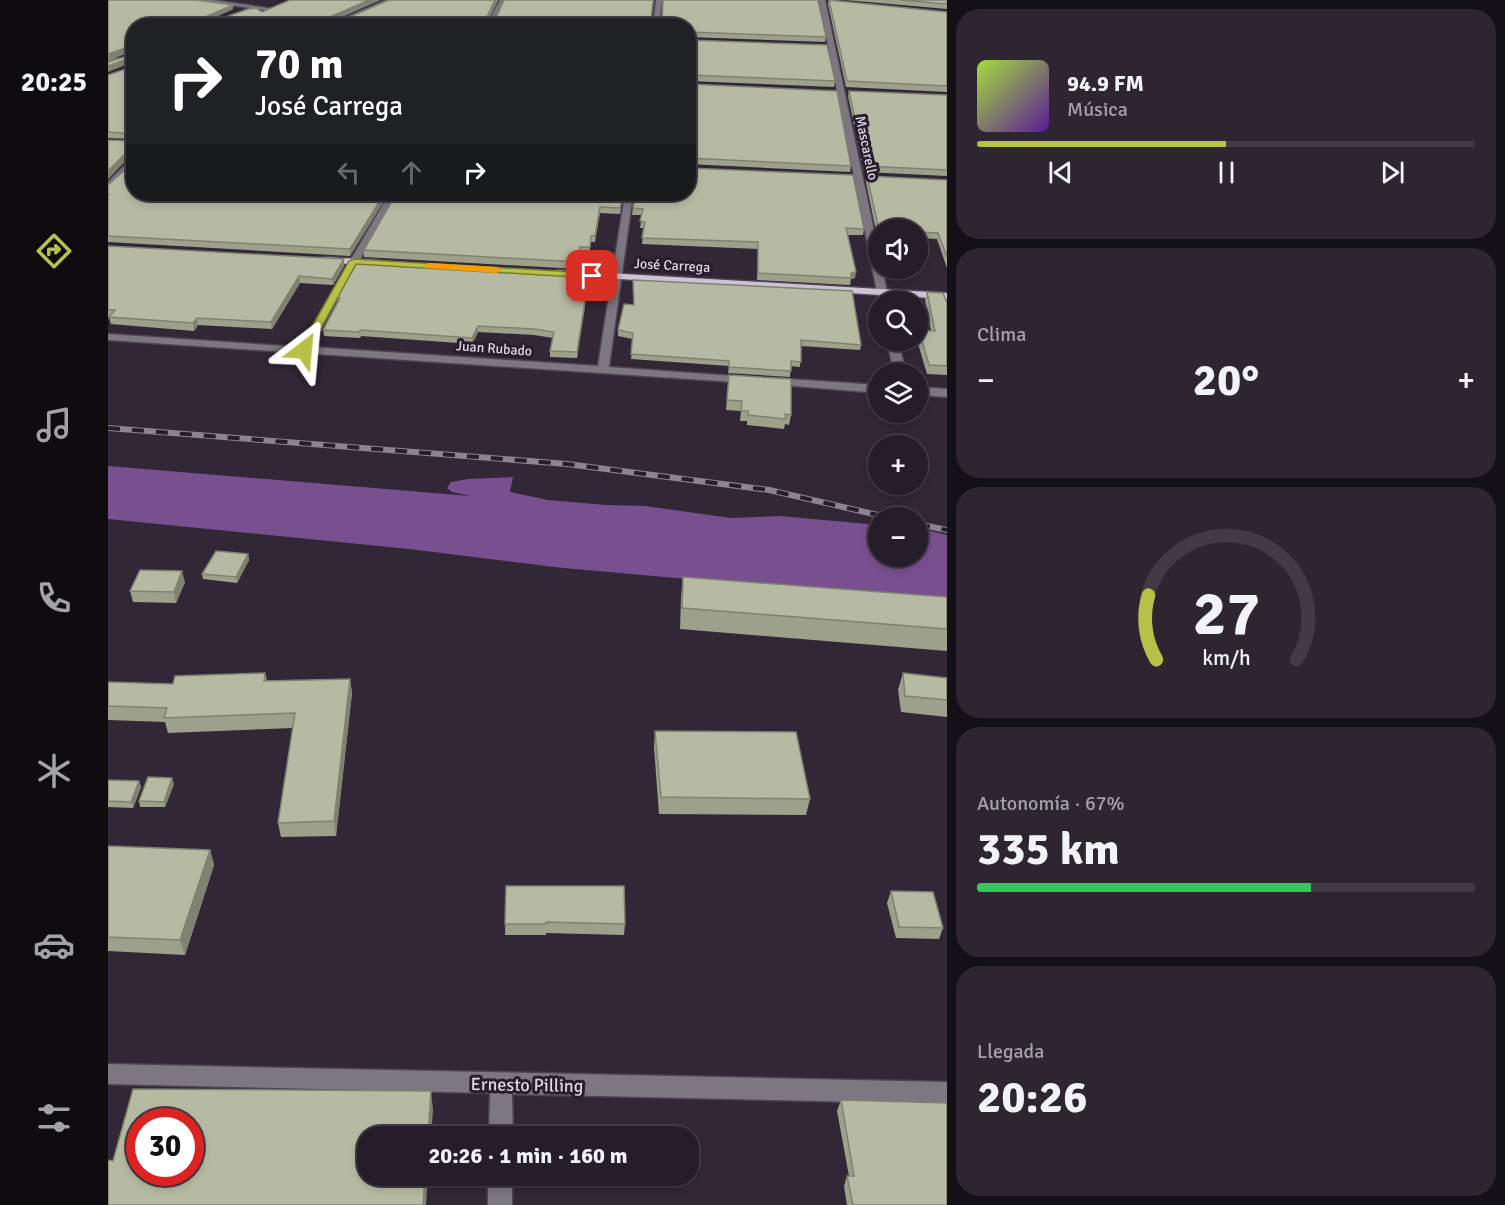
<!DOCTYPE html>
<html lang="es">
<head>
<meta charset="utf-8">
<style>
	:root { --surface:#251d29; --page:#2d2631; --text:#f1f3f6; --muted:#a3a2a8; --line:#423b46; --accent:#b8c147 }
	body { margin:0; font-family:Signika,sans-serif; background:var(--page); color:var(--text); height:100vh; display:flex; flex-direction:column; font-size:22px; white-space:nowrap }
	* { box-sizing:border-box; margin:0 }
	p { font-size:20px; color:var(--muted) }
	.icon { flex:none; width:33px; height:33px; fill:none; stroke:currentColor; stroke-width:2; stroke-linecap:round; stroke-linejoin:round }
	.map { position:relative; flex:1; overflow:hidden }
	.panel { display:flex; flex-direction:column; gap:9px; padding:9px; background:#141017; width:558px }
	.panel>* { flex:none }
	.guide { position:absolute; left:18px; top:18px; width:570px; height:183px; border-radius:24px; box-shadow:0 3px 9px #0003,0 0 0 2px var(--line); background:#202124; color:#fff; overflow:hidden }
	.tools { position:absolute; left:760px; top:219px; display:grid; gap:12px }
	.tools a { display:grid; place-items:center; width:60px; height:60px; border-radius:50%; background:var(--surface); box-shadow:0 3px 9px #0003,0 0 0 2px var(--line); font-size:30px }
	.speed { position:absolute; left:18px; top:1108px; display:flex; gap:12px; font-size:30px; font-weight:700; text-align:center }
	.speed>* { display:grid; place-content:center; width:78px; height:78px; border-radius:50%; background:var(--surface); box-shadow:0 3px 9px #0003,0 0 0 2px var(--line); line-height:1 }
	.speed .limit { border:9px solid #d22; background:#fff; color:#111 }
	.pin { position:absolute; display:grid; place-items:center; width:51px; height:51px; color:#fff; margin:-26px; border-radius:12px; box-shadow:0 3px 9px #0006 }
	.me { position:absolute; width:66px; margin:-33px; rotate:29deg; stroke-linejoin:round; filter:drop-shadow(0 0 4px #0008) }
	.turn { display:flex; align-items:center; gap:21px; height:126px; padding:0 30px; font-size:27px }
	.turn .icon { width:78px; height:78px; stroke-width:2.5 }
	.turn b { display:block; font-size:42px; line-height:51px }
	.lanes { display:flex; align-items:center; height:57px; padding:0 30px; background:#0003; justify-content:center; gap:30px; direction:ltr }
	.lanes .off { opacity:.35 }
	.big { font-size:45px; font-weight:800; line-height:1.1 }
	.panel .widget { flex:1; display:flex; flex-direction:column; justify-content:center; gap:9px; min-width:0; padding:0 21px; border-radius:24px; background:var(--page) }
	.panel .dial { align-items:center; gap:0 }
	.dial svg { height:156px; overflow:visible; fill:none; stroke:var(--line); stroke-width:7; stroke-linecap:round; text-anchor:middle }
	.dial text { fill:var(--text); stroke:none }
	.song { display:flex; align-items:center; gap:18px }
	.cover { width:72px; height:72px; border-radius:9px; background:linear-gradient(135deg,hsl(80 70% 55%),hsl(270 70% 35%)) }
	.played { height:6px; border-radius:3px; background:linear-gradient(90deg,var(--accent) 50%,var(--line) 50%) }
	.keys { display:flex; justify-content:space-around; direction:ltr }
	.heat { display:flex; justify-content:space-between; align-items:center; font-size:33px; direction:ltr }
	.charge { height:9px; border-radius:4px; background:linear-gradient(90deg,#34c759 67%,var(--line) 0) }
	.trip { position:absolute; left:249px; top:1126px; width:342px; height:60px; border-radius:24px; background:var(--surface); box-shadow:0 3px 9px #0003,0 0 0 2px var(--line); font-weight:800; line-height:60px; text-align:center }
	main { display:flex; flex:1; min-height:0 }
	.tabs { display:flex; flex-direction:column; width:108px; justify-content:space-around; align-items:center; background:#0f0c10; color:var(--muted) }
	.tabs .icon { width:42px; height:42px }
	.tabs .active { color:var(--accent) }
	.tabs b { font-size:27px; color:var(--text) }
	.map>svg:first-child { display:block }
	.forest { fill:#784f8f }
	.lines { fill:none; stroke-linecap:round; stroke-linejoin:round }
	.minor-casing { stroke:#4d4352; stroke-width:3 }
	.major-casing { stroke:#4d4352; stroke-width:3 }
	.minor { fill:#7c7780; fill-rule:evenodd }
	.major { fill:#cec3d5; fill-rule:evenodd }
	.rail-casing { stroke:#8c8491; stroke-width:6 }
	.rail { stroke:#271d2d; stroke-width:4; stroke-dasharray:12; stroke-linecap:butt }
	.wall { fill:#9da08b }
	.shaded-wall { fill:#808271 }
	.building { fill:#b7baa2; stroke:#808271; stroke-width:1.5; fill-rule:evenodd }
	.route { fill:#b8c147; stroke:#787d2e; stroke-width:1.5 }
	.slow { fill:#f59e0b }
	.labels { text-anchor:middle; stroke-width:6; stroke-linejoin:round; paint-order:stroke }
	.far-street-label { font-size:14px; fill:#ded8e2; stroke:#271d2d }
	.near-street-label { font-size:18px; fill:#ded8e2; stroke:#271d2d }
</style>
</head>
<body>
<main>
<nav class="tabs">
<b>20:25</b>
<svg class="icon active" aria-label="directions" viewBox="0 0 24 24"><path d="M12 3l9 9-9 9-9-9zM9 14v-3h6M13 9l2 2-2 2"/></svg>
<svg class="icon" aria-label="music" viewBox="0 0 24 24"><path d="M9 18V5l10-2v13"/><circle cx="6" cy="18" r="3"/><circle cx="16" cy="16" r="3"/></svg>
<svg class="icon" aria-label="phone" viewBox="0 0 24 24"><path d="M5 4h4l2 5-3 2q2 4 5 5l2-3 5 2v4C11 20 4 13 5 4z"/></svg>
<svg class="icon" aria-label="climate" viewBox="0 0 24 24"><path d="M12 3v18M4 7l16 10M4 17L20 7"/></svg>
<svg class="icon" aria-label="car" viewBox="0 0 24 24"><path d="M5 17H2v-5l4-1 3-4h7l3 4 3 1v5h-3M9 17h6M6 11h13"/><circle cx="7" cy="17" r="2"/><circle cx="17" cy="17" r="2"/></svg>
<svg class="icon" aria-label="filters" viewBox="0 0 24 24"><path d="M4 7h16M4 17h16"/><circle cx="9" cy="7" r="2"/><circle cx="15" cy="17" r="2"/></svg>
</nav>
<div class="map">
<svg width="839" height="1205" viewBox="0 0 839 1205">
	<rect width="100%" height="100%" fill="#312737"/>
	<path class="forest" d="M 0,466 L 362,496 L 344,492 L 339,488 L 343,482 L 360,479 L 405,477 L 402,492 L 440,500 L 498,505 L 537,506 L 623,518 L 672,516 L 771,525 L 771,556 L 810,556 L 810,528 L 839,535 L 839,602 L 455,568 L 301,549 L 0,519 Z"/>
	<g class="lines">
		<defs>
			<g id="minor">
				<path d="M 87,0 L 105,0 L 166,9 L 163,11 Z"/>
				<path d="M 278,0 L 286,0 L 228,26 L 218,26 Z"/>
				<path d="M 392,0 L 398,0 L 384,26 L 378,26 Z"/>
				<path d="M 548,0 L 554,0 L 551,26 L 545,26 Z"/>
				<path d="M 711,0 L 717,0 L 771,254 L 771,268 L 774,268 L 781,302 L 771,302 Z"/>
				<path d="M 0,57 L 26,60 L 26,64 L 0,61 Z"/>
				<path d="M 23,159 L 26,159 L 26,166 L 0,190 L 0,182 Z"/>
				<path d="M 281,194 L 289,194 L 203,347 L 490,366 L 517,194 L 525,194 L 501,367 L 641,377 L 647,380 L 641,383 L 0,340 L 0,334 L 192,347 Z"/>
				<path d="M 779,340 L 790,340 L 798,374 L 786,374 Z"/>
				<path d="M 665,378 L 771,385 L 771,393 L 661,384 L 659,382 Z"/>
				<path d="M 810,387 L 839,389 L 839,397 L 810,395 Z"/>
				<path d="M 0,1064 L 839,1082 L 839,1104 L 404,1094 L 405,1137 L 381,1137 L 382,1093 L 0,1084 Z"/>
				<rect x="380" y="1176" width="24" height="29"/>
			</g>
			<g id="major">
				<path d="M 216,257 L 270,260 L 275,263 L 270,266 L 213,262 L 211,260 Z"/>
				<path d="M 449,270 L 839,293 L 839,299 L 445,275 L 444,273 Z"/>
			</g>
		</defs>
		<use href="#minor" class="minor-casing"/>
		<use href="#major" class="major-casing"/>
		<use href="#minor" class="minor"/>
		<use href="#major" class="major"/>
		<defs>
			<g id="rail">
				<path d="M 0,428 L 459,464 L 661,490 L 783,518"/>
				<path d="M 810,524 L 839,530"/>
			</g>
		</defs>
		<use href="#rail" class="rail-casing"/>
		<use href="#rail" class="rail"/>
	</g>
	<g class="wall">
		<path d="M 0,0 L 89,0 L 125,5 L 125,9 L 95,23 L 101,23 L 140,9 L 148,8 L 154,12 L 182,0 L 272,0 L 220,23 L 228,23 L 281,0 L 390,0 L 379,23 L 386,22 L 396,0 L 546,0 L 543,21 L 545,23 L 554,21 L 555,0 L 710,0 L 718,37 L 717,42 L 580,37 L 580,26 L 26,26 L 26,51 L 0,60 Z"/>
		<path d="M 721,0 L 839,12 L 839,92 L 738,87 L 720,4 Z"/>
		<path d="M 737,0 L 839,0 L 839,9 Z"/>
		<path d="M 580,40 L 727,81 L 726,87 L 580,81 Z"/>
		<path d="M 26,66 L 26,157 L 21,157 L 0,179 L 25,139 L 0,138 L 0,75 Z"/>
		<path d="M 580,84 L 743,166 L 742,172 L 580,164 Z"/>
		<path d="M 741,91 L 839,95 L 839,176 L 756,172 L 740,96 Z"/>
		<path d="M 759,176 L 839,180 L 839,268 L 829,239 L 810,238 L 810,230 L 771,230 L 771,236 L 769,236 L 758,182 Z"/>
		<path d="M 0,185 L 26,194 L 280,194 L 242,256 L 0,242 Z"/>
		<path d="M 515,194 L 512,214 L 492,213 L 487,242 L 483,242 L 481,254 L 472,254 L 470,269 L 256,257 L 256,250 Z"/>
		<path d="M 525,208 L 756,229 L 755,235 L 739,235 L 747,278 L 743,279 L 742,285 L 649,280 L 650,249 L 534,244 L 536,228 L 532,228 L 534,215 L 524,215 Z"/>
		<path d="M 0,246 L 236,259 L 236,266 L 225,285 L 192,283 L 164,329 L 90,325 L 86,331 L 3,324 L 1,317 L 0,317 Z"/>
		<path d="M 469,280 L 466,300 L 477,301 L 469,358 L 442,357 L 442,351 L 445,338 L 426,335 L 370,332 L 364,344 L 253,336 L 252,338 L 216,336 L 215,330 L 230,302 L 229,298 Z"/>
		<path d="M 525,280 L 753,345 L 752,350 L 693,346 L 692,367 L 683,366 L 682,377 L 620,373 L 621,366 L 523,359 L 525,339 L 510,336 L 510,330 L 526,304 Z"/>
		<path d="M 819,292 L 839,303 L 839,375 L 819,374 L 809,340 L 811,330 L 823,331 L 817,300 Z"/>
		<path d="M 621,375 L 683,415 L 681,425 L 677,424 L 676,429 L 639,425 L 639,421 L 632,421 L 633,411 L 618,410 Z"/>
		<path d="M 140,554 L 141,560 L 129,583 L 95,579 L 94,574 Z"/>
		<path d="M 575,577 L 839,597 L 839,651 L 572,629 L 573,597 Z"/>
		<path d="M 77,582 L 68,603 L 25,602 L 22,591 Z"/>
		<path d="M 157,673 L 159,681 L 242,679 L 244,693 L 228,836 L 173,837 L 170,823 L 185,728 L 60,733 L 57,722 L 0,720 L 0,682 L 65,684 Z"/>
		<path d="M 795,673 L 839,678 L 839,717 L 793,712 L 790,690 Z"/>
		<path d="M 547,731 L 702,799 L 698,815 L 551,814 L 546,747 Z"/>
		<path d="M 0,780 L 31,781 L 33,787 L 25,808 L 0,807 Z"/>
		<path d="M 66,784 L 57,807 L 32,807 L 31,801 Z"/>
		<path d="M 0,846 L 102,850 L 106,865 L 77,955 L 0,951 Z"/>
		<path d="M 398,886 L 517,924 L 516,935 L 438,933 L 438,935 L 397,935 Z"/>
		<path d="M 783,891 L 835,928 L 831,939 L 788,938 L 779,903 Z"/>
		<path d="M 733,1100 L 839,1205 L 739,1205 L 736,1186 L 739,1176 L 741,1176 L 729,1111 Z"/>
	</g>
	<g class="shaded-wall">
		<path d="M 261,0 L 272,0 L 217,24 L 216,22 L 217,19 Z"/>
		<path d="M 387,0 L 390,0 L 378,26 L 376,23 Z"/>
		<path d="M 125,5 L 125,9 L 91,25 L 90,20 Z"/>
		<path d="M 26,45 L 26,51 L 0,60 L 0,54 Z"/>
		<path d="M 24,57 L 25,62 L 0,72 L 0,66 Z"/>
		<path d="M 20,151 L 21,157 L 0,179 L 0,171 Z"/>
		<path d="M 276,194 L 280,194 L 242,256 L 242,249 Z"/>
		<path d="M 236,259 L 236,266 L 225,285 L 224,279 Z"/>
		<path d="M 748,272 L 747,278 L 743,279 L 743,273 Z"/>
		<path d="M 191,276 L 192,283 L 164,329 L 163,322 Z"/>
		<path d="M 477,301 L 477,307 L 469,358 L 469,352 Z"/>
		<path d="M 89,318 L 90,325 L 86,331 L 85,323 Z"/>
		<path d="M 370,326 L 370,332 L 364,344 L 364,338 Z"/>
		<path d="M 140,554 L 141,560 L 129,583 L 128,577 Z"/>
		<path d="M 74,571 L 77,582 L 68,603 L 66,592 Z"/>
		<path d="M 242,679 L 244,693 L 228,836 L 226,821 Z"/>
		<path d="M 64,778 L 66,784 L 57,807 L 56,802 Z"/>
		<path d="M 31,781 L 33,787 L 25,808 L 23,802 Z"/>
		<path d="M 102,850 L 106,865 L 77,955 L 72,940 Z"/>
		<path d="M 323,1091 L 325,1110 L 323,1137 L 320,1137 Z"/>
		<path d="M 317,1176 L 320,1176 L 318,1205 L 315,1205 Z"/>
	</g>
	<g class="building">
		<path d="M 0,0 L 89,0 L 125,5 L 90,20 L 92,23 L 101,23 L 140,9 L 148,8 L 154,12 L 182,0 L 261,0 L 217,19 L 216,22 L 228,23 L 281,0 L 387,0 L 376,23 L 386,22 L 396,0 L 545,0 L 543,21 L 545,23 L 554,21 L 555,0 L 710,0 L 718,37 L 580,32 L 580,26 L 26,26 L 26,45 L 0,54 Z"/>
		<path d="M 721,0 L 839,12 L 839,86 L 739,81 Z"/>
		<path d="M 792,0 L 839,0 L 839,4 Z"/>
		<path d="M 580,40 L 719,45 L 727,81 L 580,75 Z"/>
		<path d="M 26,54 L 26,58 L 24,57 L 0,66 L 0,62 Z"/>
		<path d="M 26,66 L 26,134 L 0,132 L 0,75 Z"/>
		<path d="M 580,84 L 729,91 L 743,166 L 580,158 Z"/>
		<path d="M 741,91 L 839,95 L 839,170 L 757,166 Z"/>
		<path d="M 26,138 L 26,151 L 20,151 L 0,171 L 0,140 L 25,141 Z"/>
		<path d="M 26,162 L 26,194 L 276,194 L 242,249 L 0,236 L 0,196 L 1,195 L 0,195 L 0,185 Z"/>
		<path d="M 580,168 L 745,175 L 756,229 L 738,228 L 748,272 L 743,273 L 743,278 L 650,273 L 650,242 L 534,238 L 537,222 L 532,221 L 535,209 L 525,208 L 527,194 L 580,194 Z"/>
		<path d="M 759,176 L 839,180 L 839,257 L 830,233 L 810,232 L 810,230 L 771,230 Z"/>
		<path d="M 288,194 L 515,194 L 512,208 L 492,207 L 487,236 L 483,236 L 482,247 L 472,247 L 470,262 L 256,250 Z"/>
		<path d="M 0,246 L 236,259 L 224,279 L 191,276 L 163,322 L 89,318 L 85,323 L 1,317 L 7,310 L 0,310 Z"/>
		<path d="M 250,261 L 469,274 L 466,300 L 477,301 L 469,352 L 442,351 L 446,332 L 426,329 L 370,326 L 364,338 L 252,330 L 251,332 L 215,330 L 232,298 L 229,298 Z"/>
		<path d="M 525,280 L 744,291 L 753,345 L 693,340 L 693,362 L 683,361 L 683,371 L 621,367 L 621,361 L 523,354 L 525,333 L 510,330 L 516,304 L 526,305 Z"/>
		<path d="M 819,292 L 835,293 L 839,303 L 839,366 L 821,365 L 811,330 L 827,331 Z"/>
		<path d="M 621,375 L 683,379 L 683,415 L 677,414 L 678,419 L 640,415 L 640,411 L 633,411 L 634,401 L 619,400 Z"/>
		<path d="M 108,551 L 140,554 L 128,577 L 94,574 Z"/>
		<path d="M 32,570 L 74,571 L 66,592 L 22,591 Z"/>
		<path d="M 575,577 L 839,597 L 839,629 L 574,608 Z"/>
		<path d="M 157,673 L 156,681 L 242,679 L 226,821 L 170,823 L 187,713 L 56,718 L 59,708 L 0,706 L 0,682 L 65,684 L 67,676 Z"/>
		<path d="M 795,673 L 839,678 L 839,700 L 797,696 Z"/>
		<path d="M 547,731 L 688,732 L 702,799 L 553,797 Z"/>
		<path d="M 40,777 L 64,778 L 56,802 L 31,801 Z"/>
		<path d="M 0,780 L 31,781 L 23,802 L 0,801 Z"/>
		<path d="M 0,846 L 102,850 L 72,940 L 0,937 Z"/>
		<path d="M 398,886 L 516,886 L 517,924 L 438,922 L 438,924 L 397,924 Z"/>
		<path d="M 783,891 L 825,892 L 835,928 L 791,927 Z"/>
		<path d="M 25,1089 L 323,1091 L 320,1137 L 260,1137 L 260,1176 L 317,1176 L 315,1205 L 0,1205 L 0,1160 L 5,1161 ZM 32,1122 L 82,1122 L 82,1173 L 32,1173 Z"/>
		<path d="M 733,1100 L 839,1103 L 839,1205 L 745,1205 L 739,1176 L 746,1176 Z"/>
	</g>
	<path class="route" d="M 246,259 L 484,273 L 489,276 L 484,278 L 248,264 L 201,350 L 193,352 L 191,350 L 241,261 Z"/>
	<path class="slow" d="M 321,263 L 389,267 L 393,270 L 389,273 L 317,268 L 317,264 Z"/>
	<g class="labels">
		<g class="far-street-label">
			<text transform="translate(759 148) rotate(78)" y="5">Mascarello</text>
			<text transform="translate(564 265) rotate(3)" y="5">José Carrega</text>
			<text transform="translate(386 348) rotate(4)" y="5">Juan Rubado</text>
		</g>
		<g class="near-street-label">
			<text transform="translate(419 1085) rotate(1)" y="6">Ernesto Pilling</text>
		</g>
	</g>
</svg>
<div class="tools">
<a><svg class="icon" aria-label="sound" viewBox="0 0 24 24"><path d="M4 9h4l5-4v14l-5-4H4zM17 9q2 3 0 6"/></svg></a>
<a><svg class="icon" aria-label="search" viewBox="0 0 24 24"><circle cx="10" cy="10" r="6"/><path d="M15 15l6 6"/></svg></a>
<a><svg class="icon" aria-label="layers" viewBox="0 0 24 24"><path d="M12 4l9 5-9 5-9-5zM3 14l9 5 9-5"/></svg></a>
<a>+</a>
<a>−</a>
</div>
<div class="speed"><div class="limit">30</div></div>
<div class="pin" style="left:484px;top:276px;background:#d93025"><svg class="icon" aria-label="arrive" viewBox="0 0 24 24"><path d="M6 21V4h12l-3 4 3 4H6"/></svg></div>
<svg class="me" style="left:196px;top:350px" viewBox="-20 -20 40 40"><path d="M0-17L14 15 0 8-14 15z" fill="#b8c147" stroke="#fff" stroke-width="4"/></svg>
<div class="trip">20:26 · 1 min · 160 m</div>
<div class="guide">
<div class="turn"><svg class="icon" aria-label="right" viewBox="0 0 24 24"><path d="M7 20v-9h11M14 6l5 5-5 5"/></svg><div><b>70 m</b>José Carrega</div></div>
<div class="lanes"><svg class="icon off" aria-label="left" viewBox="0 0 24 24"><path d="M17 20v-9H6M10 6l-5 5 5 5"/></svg><svg class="icon off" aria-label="ahead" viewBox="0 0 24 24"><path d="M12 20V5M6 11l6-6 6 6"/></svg><svg class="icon" aria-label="right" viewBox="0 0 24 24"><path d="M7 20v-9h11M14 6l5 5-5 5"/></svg></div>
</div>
</div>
<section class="panel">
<div class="widget">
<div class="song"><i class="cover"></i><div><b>94.9 FM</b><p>Música</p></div></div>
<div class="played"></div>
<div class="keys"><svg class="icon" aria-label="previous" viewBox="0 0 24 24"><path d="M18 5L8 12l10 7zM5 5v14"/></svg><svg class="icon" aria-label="pause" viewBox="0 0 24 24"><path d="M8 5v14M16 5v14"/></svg><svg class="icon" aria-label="next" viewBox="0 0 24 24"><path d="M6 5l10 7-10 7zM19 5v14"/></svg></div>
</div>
<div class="widget"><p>Clima</p>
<div class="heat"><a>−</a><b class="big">20°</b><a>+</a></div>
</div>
<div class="widget dial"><svg viewBox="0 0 100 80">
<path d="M14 69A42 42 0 1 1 86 69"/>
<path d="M14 69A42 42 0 0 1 10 36" stroke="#b8c147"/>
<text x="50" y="56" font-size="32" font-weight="700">27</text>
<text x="50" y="72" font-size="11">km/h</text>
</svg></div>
<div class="widget"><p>Autonomía · 67%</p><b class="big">335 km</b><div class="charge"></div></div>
<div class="widget"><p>Llegada</p><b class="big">20:26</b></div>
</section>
</main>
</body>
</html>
